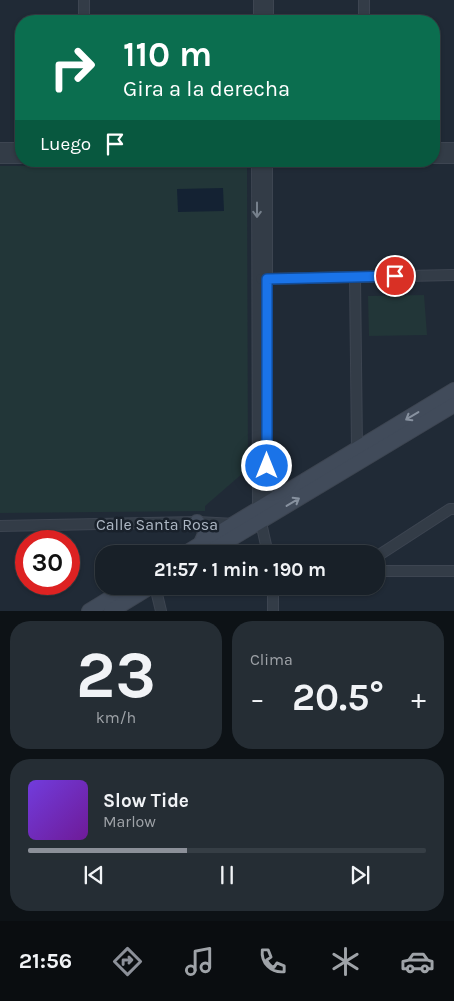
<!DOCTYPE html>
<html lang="es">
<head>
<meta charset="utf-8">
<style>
	:root { --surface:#182028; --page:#252d34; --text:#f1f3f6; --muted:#9fa3a8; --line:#363e45; --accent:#8c9099 }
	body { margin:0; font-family:Karla,sans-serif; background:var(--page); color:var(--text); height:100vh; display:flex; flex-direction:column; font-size:19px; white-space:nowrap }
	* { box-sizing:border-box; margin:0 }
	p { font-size:16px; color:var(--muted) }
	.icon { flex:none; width:28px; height:28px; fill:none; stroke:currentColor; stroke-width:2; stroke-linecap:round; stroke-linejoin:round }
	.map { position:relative; height:611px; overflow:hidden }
	.details { display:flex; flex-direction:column; gap:10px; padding:10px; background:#0d1216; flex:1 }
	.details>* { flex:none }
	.banner { position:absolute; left:15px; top:15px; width:425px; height:152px; border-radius:20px; box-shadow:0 1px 4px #0004,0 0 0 1px var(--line); background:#0b6e4f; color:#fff; overflow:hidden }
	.speed { position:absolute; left:15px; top:530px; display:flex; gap:10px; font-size:25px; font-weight:700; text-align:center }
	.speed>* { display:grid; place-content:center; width:65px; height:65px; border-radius:50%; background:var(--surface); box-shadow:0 1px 4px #0004,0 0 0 1px var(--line); line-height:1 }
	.speed .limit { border:8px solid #d22; background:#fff; color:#111 }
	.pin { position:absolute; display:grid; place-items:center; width:42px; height:42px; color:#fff; margin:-21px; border:2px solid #fff; border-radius:50%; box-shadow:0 1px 5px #0007 }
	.me { position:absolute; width:55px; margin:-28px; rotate:0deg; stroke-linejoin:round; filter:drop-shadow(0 0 4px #0008) }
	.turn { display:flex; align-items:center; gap:18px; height:105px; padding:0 25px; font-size:22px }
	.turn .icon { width:65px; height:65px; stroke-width:2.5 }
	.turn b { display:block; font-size:35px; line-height:42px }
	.then { display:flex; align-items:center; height:48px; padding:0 25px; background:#0003; gap:10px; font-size:19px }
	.big { font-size:38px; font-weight:700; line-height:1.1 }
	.details .card { flex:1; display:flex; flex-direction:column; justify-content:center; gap:8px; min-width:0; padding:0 18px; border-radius:20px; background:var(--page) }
	.details .dial { align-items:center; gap:0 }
	.dial b { font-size:65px; line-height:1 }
	.song { display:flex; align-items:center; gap:15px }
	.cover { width:60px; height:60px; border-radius:8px; background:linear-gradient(135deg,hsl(260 70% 55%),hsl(280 70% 35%)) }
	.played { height:5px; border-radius:2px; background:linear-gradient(90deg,var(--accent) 40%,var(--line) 40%) }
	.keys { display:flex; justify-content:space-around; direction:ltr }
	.heat { display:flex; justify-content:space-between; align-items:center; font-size:28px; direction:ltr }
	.details .tiles { flex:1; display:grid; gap:10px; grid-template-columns:1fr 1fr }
	.card:last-child { grid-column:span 2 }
	.trip { position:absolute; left:95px; top:545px; width:290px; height:50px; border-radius:20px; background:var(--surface); box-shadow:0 1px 4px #0004,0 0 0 1px var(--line); font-weight:700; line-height:50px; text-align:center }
	.dock { display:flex; height:80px; justify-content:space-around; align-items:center; background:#0a0d10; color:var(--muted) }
	.dock .icon { width:35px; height:35px }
	.dock .current { color:var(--accent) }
	.dock b { font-size:22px; color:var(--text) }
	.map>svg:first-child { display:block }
	.green { fill:#223638 }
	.water { fill:#142233 }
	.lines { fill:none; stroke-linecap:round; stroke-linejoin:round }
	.street-casing { stroke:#3d4551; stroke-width:12 }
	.secondary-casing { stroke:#3d4551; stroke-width:16 }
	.street { stroke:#333c47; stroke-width:10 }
	.secondary { stroke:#414b5a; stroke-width:14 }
	.oneway { stroke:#76808c }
	.oneway2 { stroke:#87919f }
	.route-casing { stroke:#114b97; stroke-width:12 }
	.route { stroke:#1a73e8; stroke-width:9 }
	.labels { text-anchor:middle; stroke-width:5; stroke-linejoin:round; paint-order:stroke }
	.street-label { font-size:16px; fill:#adb7c4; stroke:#19212b }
</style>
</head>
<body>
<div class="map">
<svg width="454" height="611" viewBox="0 0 454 611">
	<rect width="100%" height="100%" fill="#202a36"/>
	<g class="green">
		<path d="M 0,166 L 247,166 L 248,473 L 243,473 L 205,506 L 205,511 L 0,513 Z"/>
		<path d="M 424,295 L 427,335 L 369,336 L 368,296 Z"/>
	</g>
	<path class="water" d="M 223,188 L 224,211 L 178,212 L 177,189 Z"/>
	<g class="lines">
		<defs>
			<g id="street">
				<path d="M 84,0 L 84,21"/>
				<path d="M 364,0 L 364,21"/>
				<path d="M 259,21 L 259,0"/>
				<path d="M 268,21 L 268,0"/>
				<path d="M 0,148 L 21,148"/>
				<path d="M 434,148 L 454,148"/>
				<path d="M 0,158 L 21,158"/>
				<path d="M 434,158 L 454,158"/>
				<path d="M 257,161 L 258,509 L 268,554"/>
				<path d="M 267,161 L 267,508"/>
				<path d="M 355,277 L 357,449 L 359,453"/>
				<path d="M 261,279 L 454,275"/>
				<path d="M 0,526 L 197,522 L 235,524"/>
				<path d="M 376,557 L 450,509 L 454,509"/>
				<path d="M 376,571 L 454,571"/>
				<path d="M 155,586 L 161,611"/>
				<path d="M 273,586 L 273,611"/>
			</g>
			<g id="secondary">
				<path d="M 197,522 L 205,530 L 205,534 L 201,543"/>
				<path d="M 184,554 L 454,390"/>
				<path d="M 206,554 L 454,405"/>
				<path d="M 89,611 L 130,586"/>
				<path d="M 111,611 L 152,586"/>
			</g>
		</defs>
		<use href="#street" class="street-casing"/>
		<use href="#secondary" class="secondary-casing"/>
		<use href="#street" class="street"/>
		<use href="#secondary" class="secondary"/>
	</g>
	<defs><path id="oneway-shaft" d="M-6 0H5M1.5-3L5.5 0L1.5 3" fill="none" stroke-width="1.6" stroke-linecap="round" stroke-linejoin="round" transform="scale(1.25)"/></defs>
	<use class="oneway" href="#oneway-shaft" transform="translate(257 210) rotate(90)"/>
	<g class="oneway2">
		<use href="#oneway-shaft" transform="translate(412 416) rotate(149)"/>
		<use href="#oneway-shaft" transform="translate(293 502) rotate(-31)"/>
	</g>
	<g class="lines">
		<defs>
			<path id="route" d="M 267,466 L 267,279 L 395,276"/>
		</defs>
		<use href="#route" class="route-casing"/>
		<use href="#route" class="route"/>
	</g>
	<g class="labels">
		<g class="street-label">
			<text x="157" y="530">Calle Santa Rosa</text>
		</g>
	</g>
</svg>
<div class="speed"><div class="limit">30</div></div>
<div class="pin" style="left:395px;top:276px;background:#d93025"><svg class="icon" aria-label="arrive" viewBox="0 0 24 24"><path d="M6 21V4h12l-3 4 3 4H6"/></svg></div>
<svg class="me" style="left:267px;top:466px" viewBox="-20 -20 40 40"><circle r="17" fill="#1a73e8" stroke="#fff" stroke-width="3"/><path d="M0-11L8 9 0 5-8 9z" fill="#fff"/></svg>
<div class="trip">21:57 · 1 min · 190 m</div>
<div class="banner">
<div class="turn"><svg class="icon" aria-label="right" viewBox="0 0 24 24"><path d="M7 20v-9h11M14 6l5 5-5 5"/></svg><div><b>110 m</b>Gira a la derecha</div></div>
<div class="then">Luego<svg class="icon" aria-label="arrive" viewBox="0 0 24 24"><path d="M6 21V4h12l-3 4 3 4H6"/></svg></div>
</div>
</div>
<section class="details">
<div class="tiles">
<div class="card dial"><b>23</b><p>km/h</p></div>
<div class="card"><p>Clima</p>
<div class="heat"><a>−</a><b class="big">20.5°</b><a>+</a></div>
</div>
<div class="card">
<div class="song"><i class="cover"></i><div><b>Slow Tide</b><p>Marlow</p></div></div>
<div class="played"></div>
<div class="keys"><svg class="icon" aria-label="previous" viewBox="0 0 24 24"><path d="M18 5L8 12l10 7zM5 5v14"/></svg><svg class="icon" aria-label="pause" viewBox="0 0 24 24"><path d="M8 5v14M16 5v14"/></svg><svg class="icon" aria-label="next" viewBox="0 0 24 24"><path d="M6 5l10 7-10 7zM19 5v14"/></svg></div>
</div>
</div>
</section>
<nav class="dock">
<b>21:56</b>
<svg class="icon current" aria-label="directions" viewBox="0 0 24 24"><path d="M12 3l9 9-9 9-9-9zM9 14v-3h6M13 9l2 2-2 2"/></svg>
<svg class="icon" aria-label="music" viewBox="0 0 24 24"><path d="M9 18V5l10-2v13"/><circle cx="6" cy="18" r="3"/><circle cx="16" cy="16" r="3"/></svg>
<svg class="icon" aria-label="phone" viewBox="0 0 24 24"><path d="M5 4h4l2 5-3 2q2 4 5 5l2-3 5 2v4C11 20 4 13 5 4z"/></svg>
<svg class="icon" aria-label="climate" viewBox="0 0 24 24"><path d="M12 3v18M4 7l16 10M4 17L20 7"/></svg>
<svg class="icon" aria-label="car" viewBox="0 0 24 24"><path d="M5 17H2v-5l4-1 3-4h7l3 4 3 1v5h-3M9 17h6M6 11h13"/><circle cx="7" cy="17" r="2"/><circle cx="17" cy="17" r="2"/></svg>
</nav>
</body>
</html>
